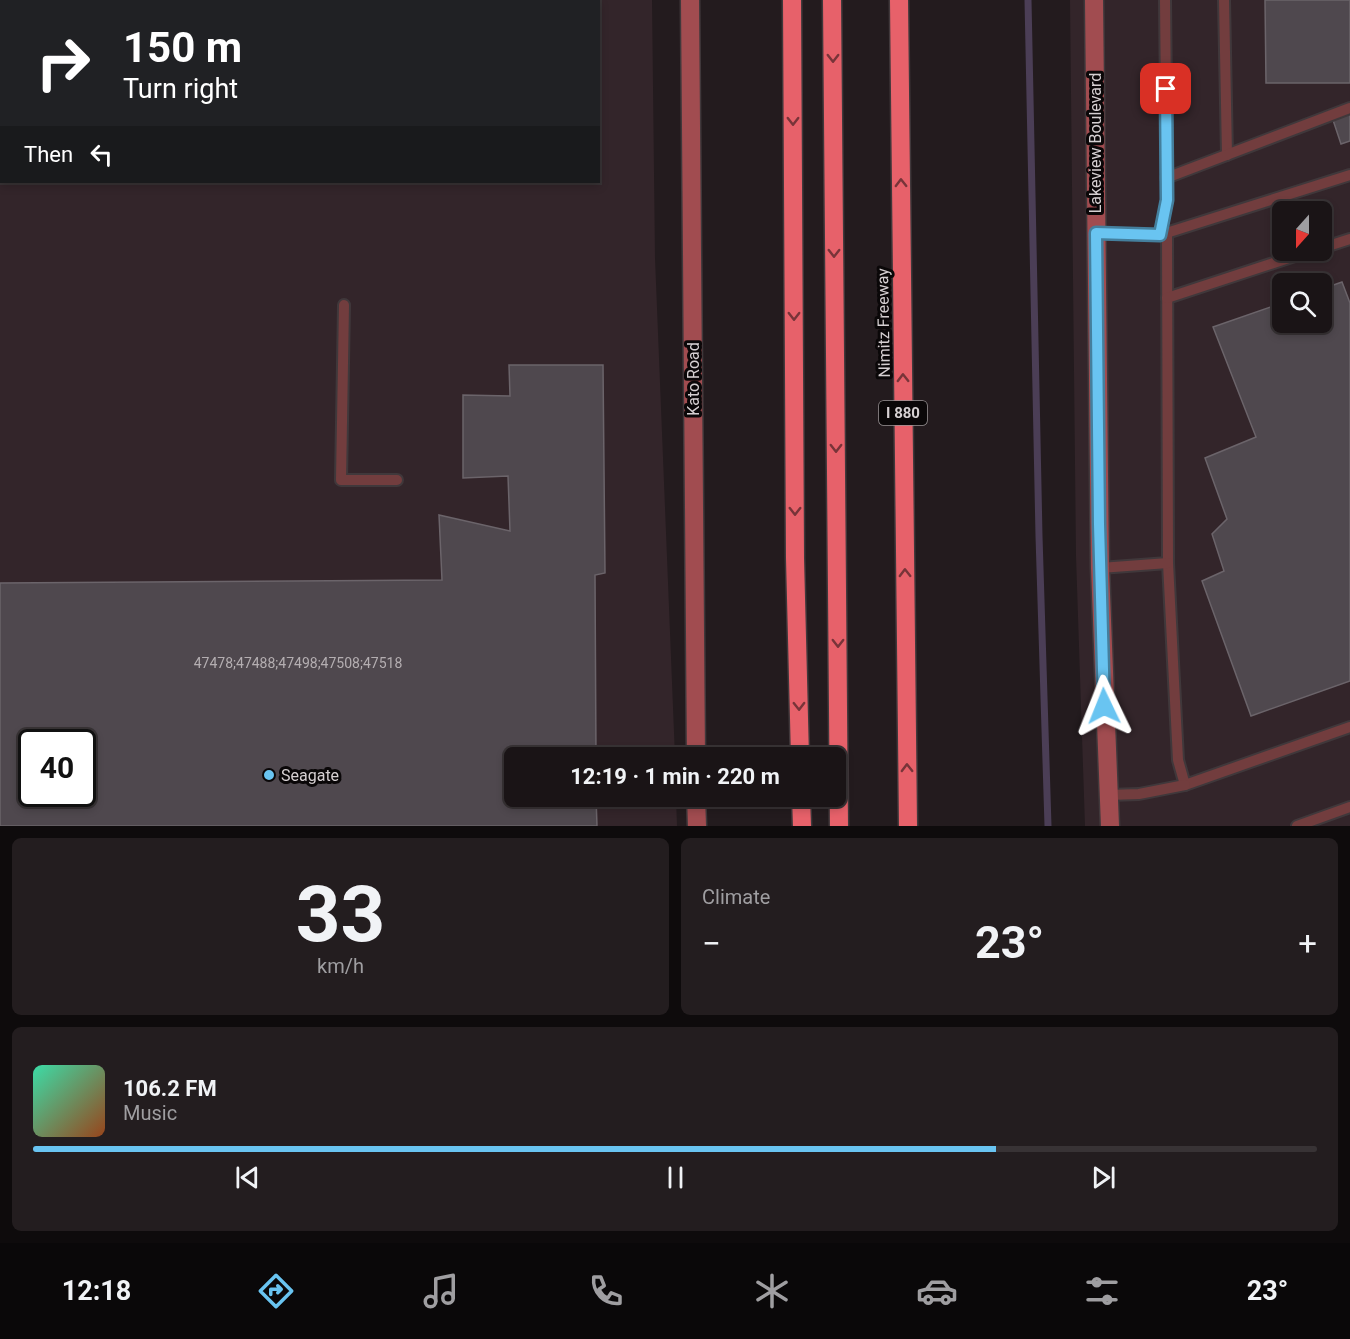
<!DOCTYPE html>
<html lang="en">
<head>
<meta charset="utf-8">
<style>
	:root { --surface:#1a1416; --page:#231d1f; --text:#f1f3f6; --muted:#9f9ea1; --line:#383335; --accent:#69c4f1 }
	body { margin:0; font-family:Roboto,sans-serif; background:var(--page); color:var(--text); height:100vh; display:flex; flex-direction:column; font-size:22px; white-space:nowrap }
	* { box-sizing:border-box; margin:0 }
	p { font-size:20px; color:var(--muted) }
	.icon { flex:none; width:33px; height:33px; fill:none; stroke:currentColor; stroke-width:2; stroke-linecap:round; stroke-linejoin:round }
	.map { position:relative; height:826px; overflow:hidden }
	.side { display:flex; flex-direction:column; gap:12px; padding:12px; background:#0e0b0c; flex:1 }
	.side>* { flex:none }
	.hud { position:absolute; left:0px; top:0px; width:600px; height:183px; box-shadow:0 3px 9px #0003,0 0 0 2px var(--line); background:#202124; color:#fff; overflow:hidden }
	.needle { width:39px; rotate:201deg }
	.fabs { position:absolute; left:1272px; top:201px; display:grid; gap:12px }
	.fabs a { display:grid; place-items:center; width:60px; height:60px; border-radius:9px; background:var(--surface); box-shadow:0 3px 9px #0003,0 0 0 2px var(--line); font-size:30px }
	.speed { position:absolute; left:18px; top:729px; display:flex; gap:12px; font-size:30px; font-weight:700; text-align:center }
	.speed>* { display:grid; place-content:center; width:78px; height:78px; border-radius:50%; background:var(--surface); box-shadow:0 3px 9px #0003,0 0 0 2px var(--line); line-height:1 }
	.speed .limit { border:3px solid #111; border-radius:9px; background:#fff; color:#111 }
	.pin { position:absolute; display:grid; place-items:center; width:51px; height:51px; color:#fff; margin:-26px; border-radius:12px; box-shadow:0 3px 9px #0006 }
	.me { position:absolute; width:66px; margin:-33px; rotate:358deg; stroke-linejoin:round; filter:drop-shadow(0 0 4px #0008) }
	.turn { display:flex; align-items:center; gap:21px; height:126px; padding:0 24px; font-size:27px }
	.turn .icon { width:78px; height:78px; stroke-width:2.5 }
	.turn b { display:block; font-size:42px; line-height:51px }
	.then { display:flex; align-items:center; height:57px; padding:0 24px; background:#0003; gap:12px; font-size:22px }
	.big { font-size:45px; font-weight:700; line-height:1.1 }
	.side .tile { flex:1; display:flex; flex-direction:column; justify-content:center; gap:9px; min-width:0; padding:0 21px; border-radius:9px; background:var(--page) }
	.side .dial { align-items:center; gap:0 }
	.dial b { font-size:78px; line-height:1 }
	.song { display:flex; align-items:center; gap:18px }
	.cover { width:72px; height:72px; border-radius:9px; background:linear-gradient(135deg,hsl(160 70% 55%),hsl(20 70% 35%)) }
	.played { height:6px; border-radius:3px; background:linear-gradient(90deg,var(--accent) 75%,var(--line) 75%) }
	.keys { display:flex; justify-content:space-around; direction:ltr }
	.heat { display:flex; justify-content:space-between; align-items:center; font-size:33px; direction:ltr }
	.side .tiles { flex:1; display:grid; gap:12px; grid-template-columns:1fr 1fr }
	.tile:last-child { grid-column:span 2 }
	.trip { position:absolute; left:504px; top:747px; width:342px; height:60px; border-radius:9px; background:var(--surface); box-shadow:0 3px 9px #0003,0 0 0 2px var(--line); font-weight:700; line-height:60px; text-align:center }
	.tab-bar { display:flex; height:96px; justify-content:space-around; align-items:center; background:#0a0809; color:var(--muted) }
	.tab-bar .icon { width:42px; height:42px }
	.tab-bar .on { color:var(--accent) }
	.tab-bar b { font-size:27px; color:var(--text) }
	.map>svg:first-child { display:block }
	.built { fill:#33252a; fill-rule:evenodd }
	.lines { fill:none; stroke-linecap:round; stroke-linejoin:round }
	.stream { stroke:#4b3e56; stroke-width:7 }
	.building { fill:#4f484e; stroke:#6b646a; stroke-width:1.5; fill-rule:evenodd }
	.lane-casing { stroke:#40383b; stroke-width:14 }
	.secondary-casing { stroke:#40383b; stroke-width:21 }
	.highway-casing { stroke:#40383b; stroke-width:21 }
	.lane { stroke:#723d3e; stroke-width:10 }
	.secondary { stroke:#a14c50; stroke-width:18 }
	.highway { stroke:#e7616a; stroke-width:18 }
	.oneway { stroke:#783439 }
	.route-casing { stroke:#447f9d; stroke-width:15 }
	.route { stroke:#69c4f1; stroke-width:10 }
	.poi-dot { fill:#69c4f1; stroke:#0a0708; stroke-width:2 }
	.labels { text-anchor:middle; stroke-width:6; stroke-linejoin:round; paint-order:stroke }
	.number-label { font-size:14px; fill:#b4aeb1 }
	.shield { fill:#0a0708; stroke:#999495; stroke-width:1.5 }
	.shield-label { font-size:15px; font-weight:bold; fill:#d6d0d2 }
	.street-label { font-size:16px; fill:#d6d0d2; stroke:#0a0708 }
	.poi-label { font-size:16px; fill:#d6d0d2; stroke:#0a0708; text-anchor:start }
</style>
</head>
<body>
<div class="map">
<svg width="1350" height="826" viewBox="0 0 1350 826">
	<rect width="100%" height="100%" fill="#231b1e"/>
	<g class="built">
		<path d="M 0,0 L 652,0 L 655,258 L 675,757 L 514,758 L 514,796 L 676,797 L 677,826 L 0,826 ZM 2,2 L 598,2 L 598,182 L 2,182 ZM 32,742 L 82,742 L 82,794 L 32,794 Z"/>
		<path d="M 1070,0 L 1350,0 L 1350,826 L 1085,826 L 1076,556 ZM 1282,212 L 1322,212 L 1322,250 L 1282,250 ZM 1282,284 L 1322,284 L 1322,322 L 1282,322 Z"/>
	</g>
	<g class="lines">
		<path class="stream" d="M 1028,0 L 1039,536 L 1048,826"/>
	</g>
	<g class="building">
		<path d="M 1265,0 L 1350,0 L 1350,83 L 1266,83 Z"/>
		<path d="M 1350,113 L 1350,141 L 1341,144 L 1333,120 Z"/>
		<path d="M 1342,282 L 1350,303 L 1350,681 L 1251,716 L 1202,581 L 1224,571 L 1212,534 L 1227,519 L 1205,458 L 1256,437 L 1213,327 L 1282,303 L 1282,322 L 1322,322 L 1322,289 Z"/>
		<path d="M 509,365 L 603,365 L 605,573 L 595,575 L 596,758 L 514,758 L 514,796 L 596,796 L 597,826 L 0,826 L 0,583 L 442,580 L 439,515 L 510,531 L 508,476 L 463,478 L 463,395 L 510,396 ZM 32,742 L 82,742 L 82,794 L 32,794 Z"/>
	</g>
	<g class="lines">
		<defs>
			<g id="lane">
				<path d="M 1224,0 L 1227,155"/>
				<path d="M 1166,178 L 1350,108"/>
				<path d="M 1167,232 L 1168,563 L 1178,760 L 1185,785 L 1350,727"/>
				<path d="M 1096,233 L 1160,235 L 1350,175"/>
				<path d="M 1160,235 L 1167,200 L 1165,0"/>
				<path d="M 1322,248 L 1350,239"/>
				<path d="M 1167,298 L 1313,250"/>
				<path d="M 344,305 L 341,480 L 397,480"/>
				<path d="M 1100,568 L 1168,563"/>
				<path d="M 1108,795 L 1139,794 L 1185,785"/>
				<path d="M 1297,826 L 1350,807"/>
			</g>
			<g id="secondary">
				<path d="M 690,0 L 696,758"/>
				<path d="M 1094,0 L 1100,568 L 1110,826"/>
				<path d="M 696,796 L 697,826"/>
			</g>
			<g id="highway">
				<path d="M 792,0 L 795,558 L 800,758"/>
				<path d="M 832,0 L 839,826"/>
				<path d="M 899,0 L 908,826"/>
				<path d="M 801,796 L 802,826"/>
			</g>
		</defs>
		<use href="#lane" class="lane-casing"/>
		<use href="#secondary" class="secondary-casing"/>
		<use href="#highway" class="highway-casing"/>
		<use href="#lane" class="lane"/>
		<use href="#secondary" class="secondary"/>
		<use href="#highway" class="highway"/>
	</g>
	<defs><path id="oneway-chevron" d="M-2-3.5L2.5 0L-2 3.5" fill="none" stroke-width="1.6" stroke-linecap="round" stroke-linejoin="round" transform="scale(1.5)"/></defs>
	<g class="oneway">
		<use href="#oneway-chevron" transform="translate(833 58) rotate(90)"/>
		<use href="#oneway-chevron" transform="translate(793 121) rotate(90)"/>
		<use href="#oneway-chevron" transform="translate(901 183) rotate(-91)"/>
		<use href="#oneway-chevron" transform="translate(834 253) rotate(90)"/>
		<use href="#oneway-chevron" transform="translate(794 316) rotate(90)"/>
		<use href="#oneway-chevron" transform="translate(903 378) rotate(-91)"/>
		<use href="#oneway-chevron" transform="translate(836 448) rotate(90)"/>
		<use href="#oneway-chevron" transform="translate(795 511) rotate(90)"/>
		<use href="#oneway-chevron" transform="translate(905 573) rotate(-91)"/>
		<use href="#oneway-chevron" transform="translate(838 643) rotate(90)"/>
		<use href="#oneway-chevron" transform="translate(799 706) rotate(89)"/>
		<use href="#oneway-chevron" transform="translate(907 768) rotate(-91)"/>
	</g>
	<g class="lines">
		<defs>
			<path id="route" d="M 1104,706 L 1099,524 L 1096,233 L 1160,235 L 1167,200 L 1166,89"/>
		</defs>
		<use href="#route" class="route-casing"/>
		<use href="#route" class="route"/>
	</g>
	<circle class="poi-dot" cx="269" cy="775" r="6"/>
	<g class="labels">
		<g class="number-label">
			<text x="298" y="668">47478;47488;47498;47508;47518</text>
		</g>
		<rect class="shield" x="879" y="401" width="48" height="24" rx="4.5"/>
		<g class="shield-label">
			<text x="903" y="418">I 880</text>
		</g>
		<g class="street-label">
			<text transform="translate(1095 143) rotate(-90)" y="6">Lakeview Boulevard</text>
			<text transform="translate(883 323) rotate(-91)" y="6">Nimitz Freeway</text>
			<text transform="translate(693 379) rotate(-90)" y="6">Kato Road</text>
		</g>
		<g class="poi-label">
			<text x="281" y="781">Seagate</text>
		</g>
	</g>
</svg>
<div class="fabs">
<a><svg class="needle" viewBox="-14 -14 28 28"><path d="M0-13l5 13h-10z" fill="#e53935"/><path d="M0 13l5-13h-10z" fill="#9f9ea1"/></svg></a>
<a><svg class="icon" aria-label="search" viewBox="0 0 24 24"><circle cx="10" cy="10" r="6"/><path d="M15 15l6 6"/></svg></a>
</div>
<div class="speed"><div class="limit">40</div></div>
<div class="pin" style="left:1166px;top:89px;background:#d93025"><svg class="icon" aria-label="arrive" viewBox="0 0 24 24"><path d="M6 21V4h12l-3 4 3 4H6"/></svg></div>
<svg class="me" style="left:1104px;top:706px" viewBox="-20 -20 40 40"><path d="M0-17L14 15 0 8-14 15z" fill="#69c4f1" stroke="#fff" stroke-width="4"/></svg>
<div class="trip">12:19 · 1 min · 220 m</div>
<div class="hud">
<div class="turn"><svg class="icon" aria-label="right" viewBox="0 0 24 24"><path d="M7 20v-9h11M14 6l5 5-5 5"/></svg><div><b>150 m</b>Turn right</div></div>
<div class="then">Then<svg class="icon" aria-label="left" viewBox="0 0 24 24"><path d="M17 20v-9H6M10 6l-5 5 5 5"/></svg></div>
</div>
</div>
<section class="side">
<div class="tiles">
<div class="tile dial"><b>33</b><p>km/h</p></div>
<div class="tile"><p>Climate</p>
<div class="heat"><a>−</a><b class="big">23°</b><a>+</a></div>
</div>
<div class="tile">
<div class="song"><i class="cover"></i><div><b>106.2 FM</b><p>Music</p></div></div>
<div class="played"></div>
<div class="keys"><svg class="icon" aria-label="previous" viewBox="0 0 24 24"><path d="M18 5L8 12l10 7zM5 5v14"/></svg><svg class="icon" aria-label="pause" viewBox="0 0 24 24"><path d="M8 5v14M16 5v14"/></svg><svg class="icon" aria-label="next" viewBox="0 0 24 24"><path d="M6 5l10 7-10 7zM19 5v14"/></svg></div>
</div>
</div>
</section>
<nav class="tab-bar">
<b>12:18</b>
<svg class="icon on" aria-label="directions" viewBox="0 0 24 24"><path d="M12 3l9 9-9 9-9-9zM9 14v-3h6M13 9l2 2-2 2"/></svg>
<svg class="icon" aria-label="music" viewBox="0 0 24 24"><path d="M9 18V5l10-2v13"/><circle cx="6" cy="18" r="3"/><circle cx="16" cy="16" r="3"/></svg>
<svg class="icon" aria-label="phone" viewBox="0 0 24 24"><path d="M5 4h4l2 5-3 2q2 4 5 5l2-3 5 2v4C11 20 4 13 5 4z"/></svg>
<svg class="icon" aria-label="climate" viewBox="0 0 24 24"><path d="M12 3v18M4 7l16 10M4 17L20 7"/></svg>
<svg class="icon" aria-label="car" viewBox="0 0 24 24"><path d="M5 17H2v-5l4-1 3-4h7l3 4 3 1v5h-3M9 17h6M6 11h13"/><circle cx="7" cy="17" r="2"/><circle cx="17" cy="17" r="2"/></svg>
<svg class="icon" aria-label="filters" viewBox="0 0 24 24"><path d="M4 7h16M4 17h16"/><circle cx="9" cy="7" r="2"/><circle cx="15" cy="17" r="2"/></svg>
<b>23°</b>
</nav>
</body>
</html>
